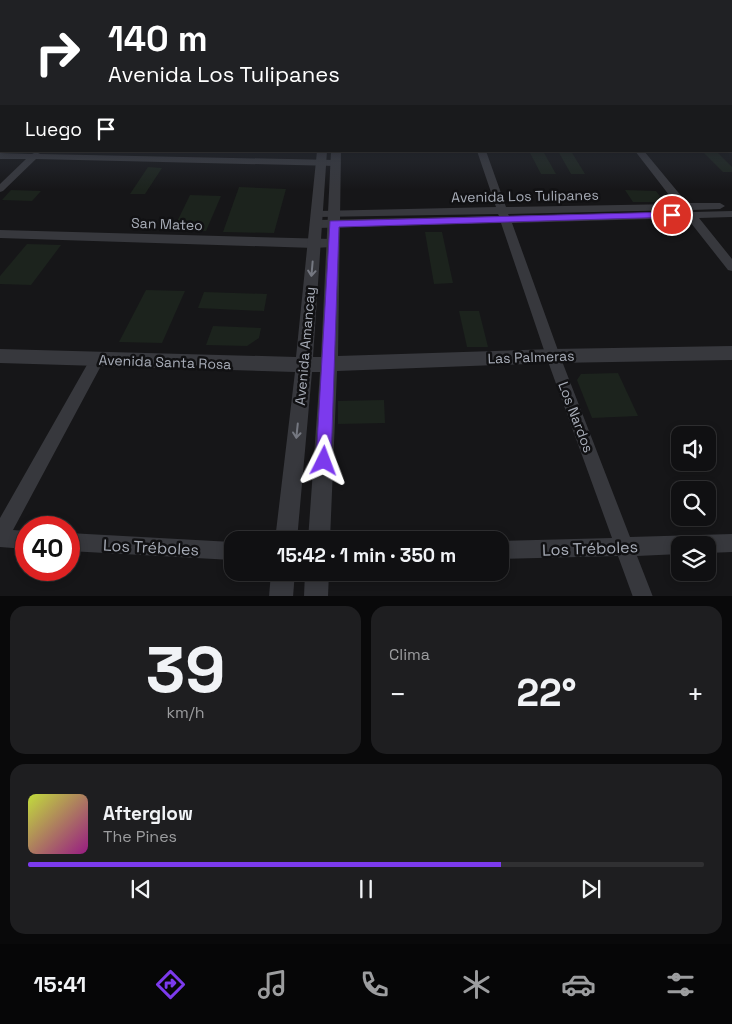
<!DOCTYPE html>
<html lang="es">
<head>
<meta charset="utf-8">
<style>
	:root { --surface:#101012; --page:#1e1e20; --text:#f1f3f6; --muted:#9c9d9f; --line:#303032; --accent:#7c3aed }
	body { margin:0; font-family:"Space Grotesk",sans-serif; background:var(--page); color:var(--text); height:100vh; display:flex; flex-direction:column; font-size:19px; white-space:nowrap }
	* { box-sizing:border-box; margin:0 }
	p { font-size:16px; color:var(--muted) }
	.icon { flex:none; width:28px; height:28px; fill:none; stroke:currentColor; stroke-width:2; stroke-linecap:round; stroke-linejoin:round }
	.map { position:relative; height:596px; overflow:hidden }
	.side { display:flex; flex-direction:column; gap:10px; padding:10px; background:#09090a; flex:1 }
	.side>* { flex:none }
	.banner { position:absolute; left:0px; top:0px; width:732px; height:152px; box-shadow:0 2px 8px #0003,0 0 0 1px var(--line); background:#202124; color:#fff; overflow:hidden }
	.controls { position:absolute; left:671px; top:426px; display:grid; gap:10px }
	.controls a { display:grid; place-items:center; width:45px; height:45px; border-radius:10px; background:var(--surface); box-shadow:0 2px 8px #0003,0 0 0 1px var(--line); font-size:25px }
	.speed { position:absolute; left:15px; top:516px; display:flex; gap:10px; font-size:25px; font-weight:700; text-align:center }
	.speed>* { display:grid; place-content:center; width:65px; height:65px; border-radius:50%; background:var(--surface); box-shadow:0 2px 8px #0003,0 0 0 1px var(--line); line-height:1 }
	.speed .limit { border:8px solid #d22; background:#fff; color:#111 }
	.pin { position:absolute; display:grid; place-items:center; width:42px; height:42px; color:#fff; margin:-21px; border:2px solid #fff; border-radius:50%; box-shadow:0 1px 5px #0007 }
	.me { position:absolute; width:55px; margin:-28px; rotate:3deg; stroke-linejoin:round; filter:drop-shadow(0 0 4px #0008) }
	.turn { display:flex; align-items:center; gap:18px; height:105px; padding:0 25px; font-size:22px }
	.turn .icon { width:65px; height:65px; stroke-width:2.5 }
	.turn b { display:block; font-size:35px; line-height:42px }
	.then { display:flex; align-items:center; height:48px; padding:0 25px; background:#0003; gap:10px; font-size:19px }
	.big { font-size:38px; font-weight:600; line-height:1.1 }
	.side .tile { flex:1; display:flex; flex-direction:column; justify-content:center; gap:8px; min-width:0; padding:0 18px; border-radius:15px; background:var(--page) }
	.side .dial { align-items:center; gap:0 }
	.dial b { font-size:65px; line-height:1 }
	.song { display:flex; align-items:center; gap:15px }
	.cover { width:60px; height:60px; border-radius:8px; background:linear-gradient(135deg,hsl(70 70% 55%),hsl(310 70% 35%)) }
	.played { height:5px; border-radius:2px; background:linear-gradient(90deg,var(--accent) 70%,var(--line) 70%) }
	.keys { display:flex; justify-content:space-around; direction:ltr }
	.heat { display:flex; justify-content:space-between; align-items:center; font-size:28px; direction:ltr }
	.side .tiles { flex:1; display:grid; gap:10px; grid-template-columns:1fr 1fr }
	.tile:last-child { grid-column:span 2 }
	.trip { position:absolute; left:224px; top:531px; width:285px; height:50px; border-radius:15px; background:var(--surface); box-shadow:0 2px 8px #0003,0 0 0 1px var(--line); font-weight:600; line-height:50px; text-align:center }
	.dock { display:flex; height:80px; justify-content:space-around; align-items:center; background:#060607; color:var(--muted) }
	.dock .icon { width:35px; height:35px }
	.dock .current { color:var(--accent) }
	.dock b { font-size:22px; color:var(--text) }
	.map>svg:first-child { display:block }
	.green { fill:#1c231d }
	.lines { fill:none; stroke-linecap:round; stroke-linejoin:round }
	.minor { fill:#37383d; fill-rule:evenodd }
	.tertiary { fill:#37383d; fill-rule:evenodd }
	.oneway { stroke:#757881 }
	.route { fill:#7c3aed; stroke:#51269a }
	.labels { text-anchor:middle; stroke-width:5; stroke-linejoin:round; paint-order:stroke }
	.street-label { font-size:14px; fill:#a8adb8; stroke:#111113 }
	.near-street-label { font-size:16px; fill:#a8adb8; stroke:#111113 }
</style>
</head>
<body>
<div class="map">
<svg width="732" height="597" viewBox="0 0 732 597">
	<rect width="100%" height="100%" fill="#161618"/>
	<g class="green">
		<path d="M 529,151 L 543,151 L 556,174 L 541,174 Z"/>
		<path d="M 558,151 L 571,151 L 585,174 L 571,174 Z"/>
		<path d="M 702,151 L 716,151 L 732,167 L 732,172 L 723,172 Z"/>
		<path d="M 148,167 L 162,168 L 145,194 L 130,194 Z"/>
		<path d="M 239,187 L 286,189 L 274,233 L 223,232 Z"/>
		<path d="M 11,190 L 41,191 L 32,201 L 2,200 Z"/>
		<path d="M 625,190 L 656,191 L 662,199 L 658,202 L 633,202 Z"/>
		<path d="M 190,195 L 221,196 L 206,231 L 173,230 Z"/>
		<path d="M 425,232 L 442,232 L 453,283 L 434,284 Z"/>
		<path d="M 27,244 L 61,245 L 31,285 L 0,284 L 0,276 Z"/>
		<path d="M 146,290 L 185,291 L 162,343 L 119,342 Z"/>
		<path d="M 204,292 L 267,294 L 264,311 L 198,308 Z"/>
		<path d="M 459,311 L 479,311 L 488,347 L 467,347 Z"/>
		<path d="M 213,326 L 261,328 L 259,338 L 247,346 L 206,345 Z"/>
		<path d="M 618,373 L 638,416 L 592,418 L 577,380 L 581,374 Z"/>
		<path d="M 384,400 L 385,423 L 338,424 L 338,401 Z"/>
	</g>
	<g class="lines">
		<g class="minor">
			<rect x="731" y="138" width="1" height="6"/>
			<path d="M 477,151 L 486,151 L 506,207 L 676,204 L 635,151 L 644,151 L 687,203 L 720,203 L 725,206 L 720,209 L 692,210 L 693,212 L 732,211 L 732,217 L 699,218 L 732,259 L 732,271 L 728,270 L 687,218 L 512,223 L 560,356 L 630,537 L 732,534 L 732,552 L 708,553 L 708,545 L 680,545 L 680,554 L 637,556 L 653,597 L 633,597 L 618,556 L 500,559 L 500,541 L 612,538 L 546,356 L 501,223 L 318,228 L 313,224 L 318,220 L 499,216 L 498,214 L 318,217 L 313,214 L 318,211 L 496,207 ZM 681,210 L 682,212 L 509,216 L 508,214 Z"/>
			<path d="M 36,152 L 40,154 L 336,160 L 341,163 L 336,166 L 36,159 L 3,191 L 0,192 L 0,184 L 26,159 L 0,159 L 0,153 L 32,154 Z"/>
			<path d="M 0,230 L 332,239 L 338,243 L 332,247 L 314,248 L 0,238 Z"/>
			<path d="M 97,354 L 102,356 L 104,360 L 102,364 L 13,530 L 26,531 L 26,549 L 0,547 L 0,518 L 92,356 Z"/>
			<path d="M 69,533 L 232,542 L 232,560 L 69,551 Z"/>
		</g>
		<g class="tertiary">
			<path d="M 317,151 L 327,151 L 313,357 L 321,357 L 331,151 L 341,151 L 338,356 L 553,349 L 732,346 L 732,360 L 553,363 L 337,371 L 330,540 L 308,540 L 320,372 L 312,372 L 297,540 L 275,540 L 295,372 L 0,363 L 0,349 L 296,357 Z"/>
			<path d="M 271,572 L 295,572 L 293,597 L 269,597 Z"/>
			<path d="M 305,572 L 329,572 L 328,597 L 304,597 Z"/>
		</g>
	</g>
	<defs><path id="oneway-shaft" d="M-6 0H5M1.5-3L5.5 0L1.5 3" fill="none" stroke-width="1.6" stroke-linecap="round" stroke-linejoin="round" transform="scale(1.25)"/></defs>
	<g class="oneway">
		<use href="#oneway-shaft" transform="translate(312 269) rotate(95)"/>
		<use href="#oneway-shaft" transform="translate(297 431) rotate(96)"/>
	</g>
	<linearGradient id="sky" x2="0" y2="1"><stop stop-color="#0c0c0d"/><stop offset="0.56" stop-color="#363c48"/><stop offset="1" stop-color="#363c48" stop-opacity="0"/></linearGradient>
	<rect width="732" height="190" fill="url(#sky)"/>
	<path class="route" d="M 672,212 L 676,215 L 675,217 L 339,227 L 331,461 L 329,467 L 324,469 L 318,467 L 316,461 L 330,221 Z"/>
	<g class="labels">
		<g class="street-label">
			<text transform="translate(525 196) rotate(-1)" y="5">Avenida Los Tulipanes</text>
			<text transform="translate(167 224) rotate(2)" y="5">San Mateo</text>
			<text transform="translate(305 346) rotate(-85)" y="5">Avenida Amancay</text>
			<text transform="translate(531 357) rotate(-2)" y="5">Las Palmeras</text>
			<text transform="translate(165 362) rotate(2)" y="5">Avenida Santa Rosa</text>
			<text transform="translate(576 417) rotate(69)" y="5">Los Nardos</text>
		</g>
		<g class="near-street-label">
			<text transform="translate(151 547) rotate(3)" y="6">Los Tréboles</text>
			<text transform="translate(590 548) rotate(-2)" y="6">Los Tréboles</text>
		</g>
	</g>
</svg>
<div class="controls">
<a><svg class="icon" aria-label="sound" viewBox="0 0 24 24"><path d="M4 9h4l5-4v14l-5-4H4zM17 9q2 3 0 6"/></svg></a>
<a><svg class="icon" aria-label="search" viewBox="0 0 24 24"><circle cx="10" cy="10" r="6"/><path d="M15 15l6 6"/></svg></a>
<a><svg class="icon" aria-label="layers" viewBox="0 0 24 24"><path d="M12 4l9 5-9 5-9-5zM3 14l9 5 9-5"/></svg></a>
</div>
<div class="speed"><div class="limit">40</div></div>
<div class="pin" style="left:672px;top:215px;background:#d93025"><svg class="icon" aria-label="arrive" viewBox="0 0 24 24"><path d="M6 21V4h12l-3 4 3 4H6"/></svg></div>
<svg class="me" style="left:324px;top:461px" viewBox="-20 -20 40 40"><path d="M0-17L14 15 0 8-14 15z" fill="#7c3aed" stroke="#fff" stroke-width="4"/></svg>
<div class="trip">15:42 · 1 min · 350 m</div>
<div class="banner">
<div class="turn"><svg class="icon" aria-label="right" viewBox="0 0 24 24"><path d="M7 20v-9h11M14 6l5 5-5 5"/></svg><div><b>140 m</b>Avenida Los Tulipanes</div></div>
<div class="then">Luego<svg class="icon" aria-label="arrive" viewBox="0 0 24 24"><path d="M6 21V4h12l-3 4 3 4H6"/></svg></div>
</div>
</div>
<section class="side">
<div class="tiles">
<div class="tile dial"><b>39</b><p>km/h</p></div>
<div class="tile"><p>Clima</p>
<div class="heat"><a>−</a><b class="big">22°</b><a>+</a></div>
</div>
<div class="tile">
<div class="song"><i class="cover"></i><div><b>Afterglow</b><p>The Pines</p></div></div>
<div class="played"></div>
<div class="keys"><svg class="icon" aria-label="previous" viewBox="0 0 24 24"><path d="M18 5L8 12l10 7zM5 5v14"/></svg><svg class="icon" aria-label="pause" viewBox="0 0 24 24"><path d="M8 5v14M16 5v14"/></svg><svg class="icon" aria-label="next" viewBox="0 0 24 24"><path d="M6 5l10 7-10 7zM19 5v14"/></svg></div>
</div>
</div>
</section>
<nav class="dock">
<b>15:41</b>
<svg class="icon current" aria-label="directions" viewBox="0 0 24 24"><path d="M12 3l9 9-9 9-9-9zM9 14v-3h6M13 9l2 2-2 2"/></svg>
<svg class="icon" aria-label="music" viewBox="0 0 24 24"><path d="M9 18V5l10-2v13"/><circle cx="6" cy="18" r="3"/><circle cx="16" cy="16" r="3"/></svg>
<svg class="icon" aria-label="phone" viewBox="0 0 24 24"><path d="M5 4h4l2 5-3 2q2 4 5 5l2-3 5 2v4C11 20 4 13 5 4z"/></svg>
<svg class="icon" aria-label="climate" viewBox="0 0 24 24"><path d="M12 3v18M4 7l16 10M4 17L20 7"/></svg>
<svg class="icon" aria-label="car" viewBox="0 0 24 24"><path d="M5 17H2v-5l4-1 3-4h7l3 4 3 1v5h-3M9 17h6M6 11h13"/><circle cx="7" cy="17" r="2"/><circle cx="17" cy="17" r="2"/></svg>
<svg class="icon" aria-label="filters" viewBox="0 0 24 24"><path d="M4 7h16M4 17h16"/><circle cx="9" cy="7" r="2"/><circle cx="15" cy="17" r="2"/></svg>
</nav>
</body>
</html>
